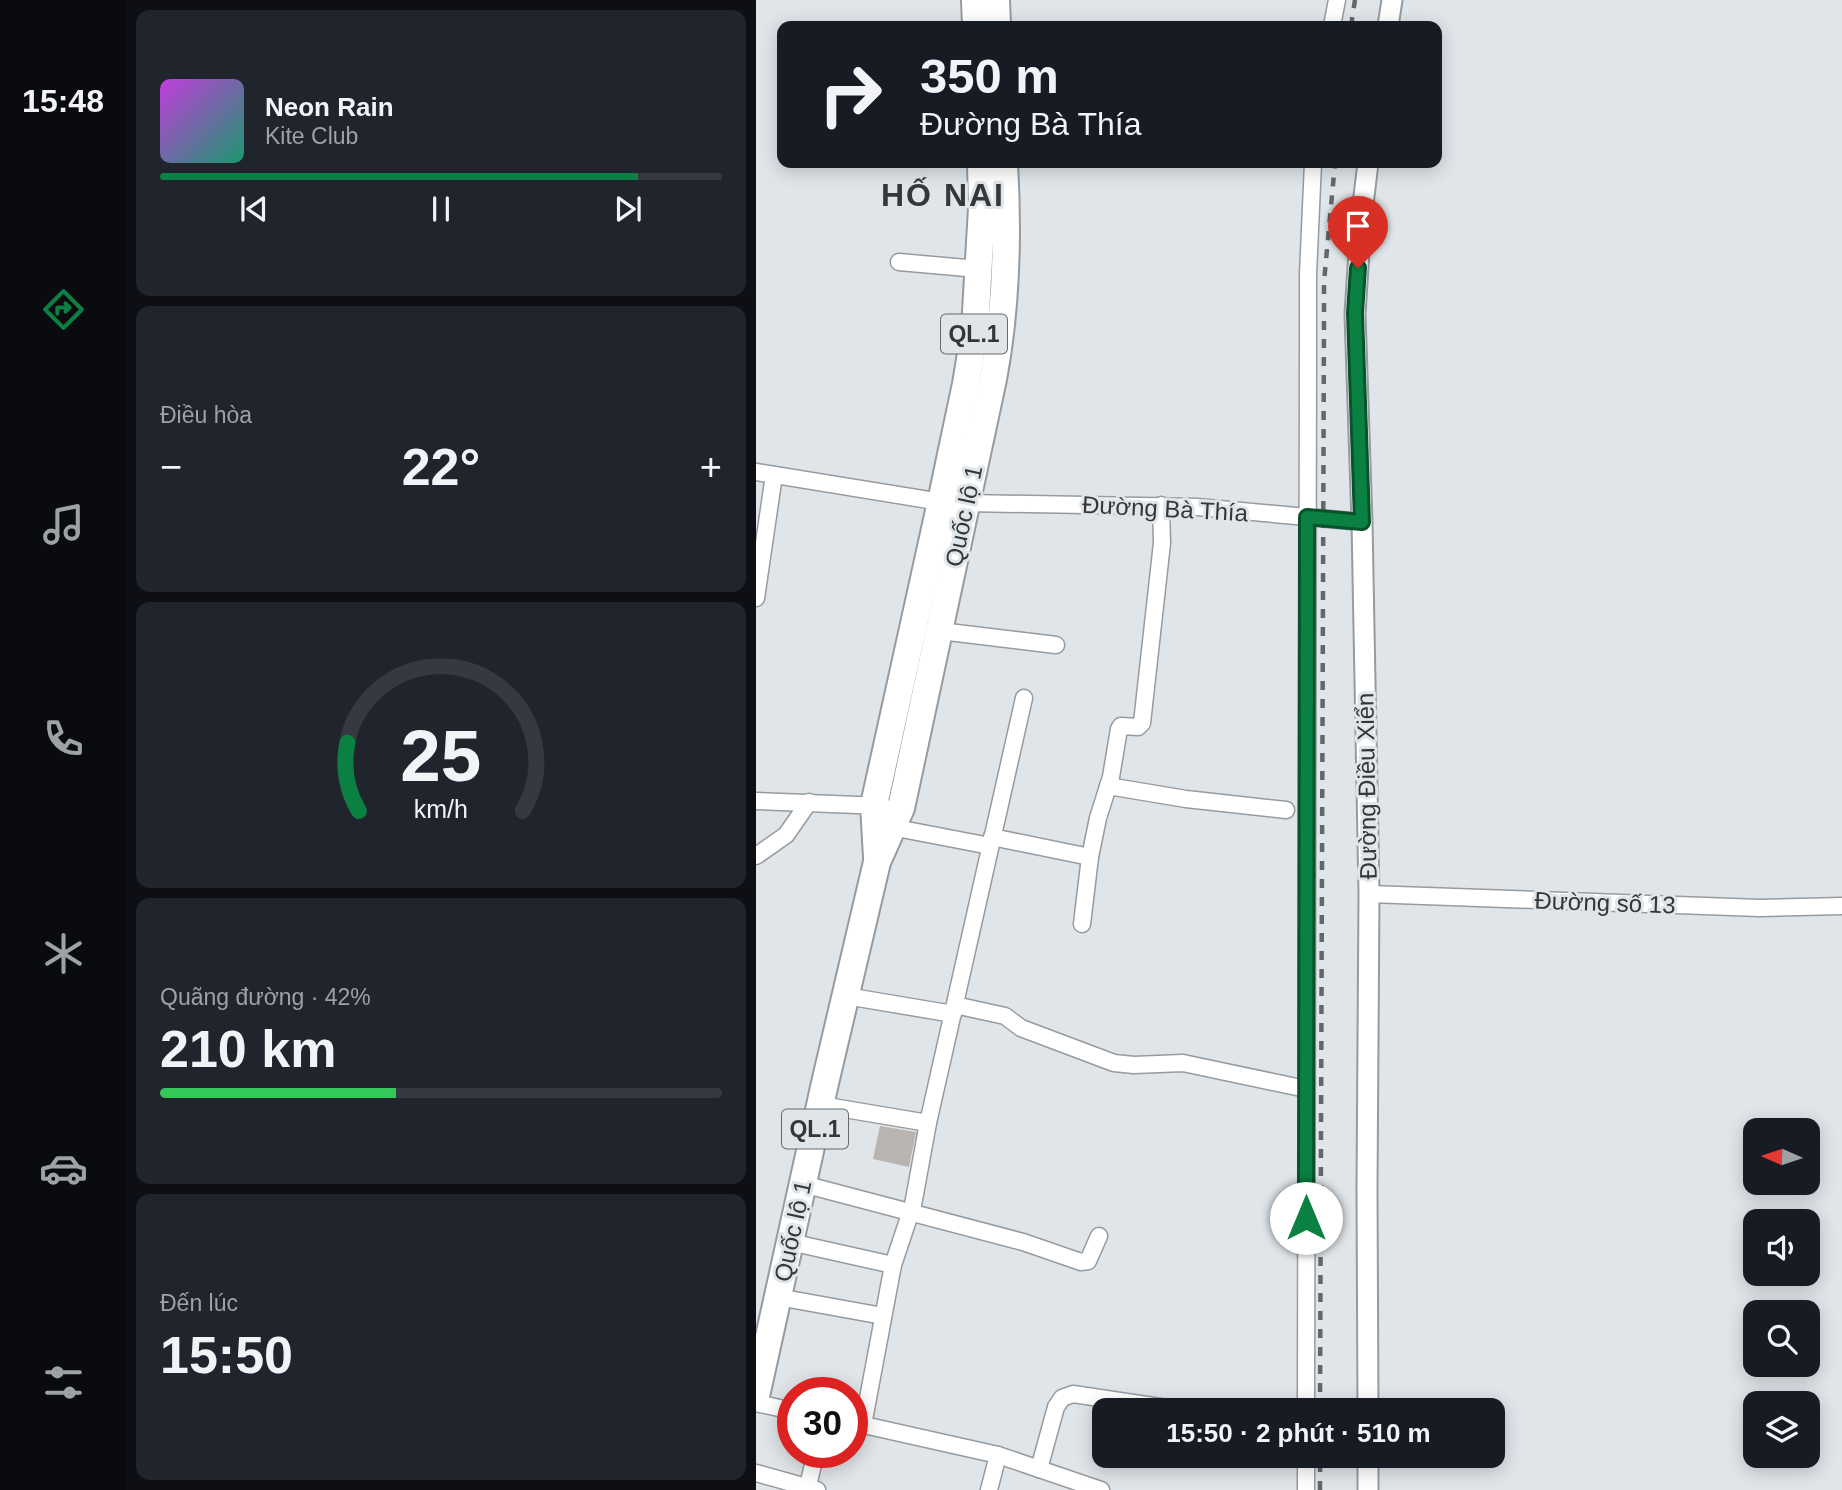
<!DOCTYPE html>
<html lang="vi">
<head>
<meta charset="utf-8">
<style>
	:root { --surface:#171b24; --page:#20242c; --text:#f1f3f6; --muted:#9ea1a6; --line:#363941; --accent:#0b8043 }
	body { margin:0; font-family:Arial,sans-serif; background:var(--page); color:var(--text); height:100vh; display:flex; flex-direction:column; font-size:26px; white-space:nowrap }
	* { box-sizing:border-box; margin:0 }
	p { font-size:23px; color:var(--muted) }
	.icon { flex:none; width:38px; height:38px; fill:none; stroke:currentColor; stroke-width:2; stroke-linecap:round; stroke-linejoin:round }
	.map { position:relative; flex:1; overflow:hidden }
	.panel { display:flex; flex-direction:column; gap:10px; padding:10px; background:#0d0f14; width:630px }
	.panel>* { flex:none }
	.guide { position:absolute; left:21px; top:21px; width:665px; height:147px; border-radius:14px; box-shadow:0 4px 18px #0003; background:#171b24; color:var(--text); overflow:hidden }
	.needle { width:46px; rotate:273deg }
	.fabs { position:absolute; left:987px; top:1118px; display:grid; gap:14px }
	.fabs a { display:grid; place-items:center; width:77px; height:77px; border-radius:14px; background:var(--surface); box-shadow:0 4px 18px #0003; font-size:35px }
	.speed { position:absolute; left:21px; top:1377px; display:flex; gap:14px; font-size:35px; font-weight:700; text-align:center }
	.speed>* { display:grid; place-content:center; width:91px; height:91px; border-radius:50%; background:var(--surface); box-shadow:0 4px 18px #0003; line-height:1 }
	.speed .limit { border:10px solid #d22; background:#fff; color:#111 }
	.pin { position:absolute; display:grid; place-items:center; width:60px; height:60px; color:#fff; margin:-72px -30px; border-radius:50% 50% 50% 0; rotate:-45deg; box-shadow:0 0 7px #0007 }
	.pin .icon { rotate:45deg }
	.me { position:absolute; width:77px; margin:-38px; rotate:0deg; stroke-linejoin:round; filter:drop-shadow(0 0 5px #0008) }
	.turn { display:flex; align-items:center; gap:24px; height:147px; padding:0 28px; font-size:32px }
	.turn .icon { width:91px; height:91px; stroke-width:2.5 }
	.turn b { display:block; font-size:49px; line-height:60px }
	.big { font-size:52px; font-weight:700; line-height:1.1 }
	.panel .card { flex:1; display:flex; flex-direction:column; justify-content:center; gap:10px; min-width:0; padding:0 24px; border-radius:14px; background:var(--page) }
	.panel .dial { align-items:center; gap:0 }
	.dial svg { height:182px; overflow:visible; fill:none; stroke:var(--line); stroke-width:7; stroke-linecap:round; text-anchor:middle }
	.dial text { fill:var(--text); stroke:none }
	.song { display:flex; align-items:center; gap:21px }
	.cover { width:84px; height:84px; border-radius:10px; background:linear-gradient(135deg,hsl(290 70% 55%),hsl(160 70% 35%)) }
	.played { height:7px; border-radius:4px; background:linear-gradient(90deg,var(--accent) 85%,var(--line) 85%) }
	.keys { display:flex; justify-content:space-around; direction:ltr }
	.heat { display:flex; justify-content:space-between; align-items:center; font-size:38px; direction:ltr }
	.charge { height:10px; border-radius:5px; background:linear-gradient(90deg,#34c759 42%,var(--line) 0) }
	.trip { position:absolute; left:336px; top:1398px; width:413px; height:70px; border-radius:14px; background:var(--surface); box-shadow:0 4px 18px #0003; font-weight:700; line-height:70px; text-align:center }
	main { display:flex; flex:1; min-height:0 }
	.tabs { display:flex; flex-direction:column; width:126px; justify-content:space-around; align-items:center; background:#090b0e; color:var(--muted) }
	.tabs .icon { width:49px; height:49px }
	.tabs .current { color:var(--accent) }
	.tabs b { font-size:32px; color:var(--text) }
	.map>svg:first-child { display:block }
	.building { fill:#b9b4af }
	.lines { fill:none; stroke-linecap:round; stroke-linejoin:round }
	.minor-casing { stroke:#969b9f; stroke-width:19 }
	.tertiary-casing { stroke:#969b9f; stroke-width:23 }
	.trunk-casing { stroke:#969b9f; stroke-width:30 }
	.minor { stroke:#fff; stroke-width:16 }
	.tertiary { stroke:#fff; stroke-width:19 }
	.trunk { stroke:#fff; stroke-width:26 }
	.rail { stroke:#646769; stroke-width:4.5; stroke-dasharray:9 9; stroke-linecap:butt }
	.route-casing { stroke:#07532c; stroke-width:18 }
	.route { stroke:#0b8043; stroke-width:12 }
	.labels { text-anchor:middle; stroke-width:6; stroke-linejoin:round; paint-order:stroke }
	.shield { fill:#dfe5e9; stroke:#676a6c; stroke-width:2 }
	.shield-label { font-size:23px; font-weight:bold; fill:#343637 }
	.street-label { font-size:24px; fill:#343637; stroke:#dfe5e9 }
	.district-label { font-size:32px; font-weight:bold; letter-spacing:2px; fill:#34383c; stroke:#dfe5e9 }
</style>
</head>
<body>
<main>
<nav class="tabs">
<b>15:48</b>
<svg class="icon current" aria-label="directions" viewBox="0 0 24 24"><path d="M12 3l9 9-9 9-9-9zM9 14v-3h6M13 9l2 2-2 2"/></svg>
<svg class="icon" aria-label="music" viewBox="0 0 24 24"><path d="M9 18V5l10-2v13"/><circle cx="6" cy="18" r="3"/><circle cx="16" cy="16" r="3"/></svg>
<svg class="icon" aria-label="phone" viewBox="0 0 24 24"><path d="M5 4h4l2 5-3 2q2 4 5 5l2-3 5 2v4C11 20 4 13 5 4z"/></svg>
<svg class="icon" aria-label="climate" viewBox="0 0 24 24"><path d="M12 3v18M4 7l16 10M4 17L20 7"/></svg>
<svg class="icon" aria-label="car" viewBox="0 0 24 24"><path d="M5 17H2v-5l4-1 3-4h7l3 4 3 1v5h-3M9 17h6M6 11h13"/><circle cx="7" cy="17" r="2"/><circle cx="17" cy="17" r="2"/></svg>
<svg class="icon" aria-label="filters" viewBox="0 0 24 24"><path d="M4 7h16M4 17h16"/><circle cx="9" cy="7" r="2"/><circle cx="15" cy="17" r="2"/></svg>
</nav>
<section class="panel">
<div class="card">
<div class="song"><i class="cover"></i><div><b>Neon Rain</b><p>Kite Club</p></div></div>
<div class="played"></div>
<div class="keys"><svg class="icon" aria-label="previous" viewBox="0 0 24 24"><path d="M18 5L8 12l10 7zM5 5v14"/></svg><svg class="icon" aria-label="pause" viewBox="0 0 24 24"><path d="M8 5v14M16 5v14"/></svg><svg class="icon" aria-label="next" viewBox="0 0 24 24"><path d="M6 5l10 7-10 7zM19 5v14"/></svg></div>
</div>
<div class="card"><p>Điều hòa</p>
<div class="heat"><a>−</a><b class="big">22°</b><a>+</a></div>
</div>
<div class="card dial"><svg viewBox="0 0 100 80">
<path d="M14 69A42 42 0 1 1 86 69"/>
<path d="M14 69A42 42 0 0 1 9 39" stroke="#0b8043"/>
<text x="50" y="56" font-size="32" font-weight="700">25</text>
<text x="50" y="72" font-size="11">km/h</text>
</svg></div>
<div class="card"><p>Quãng đường · 42%</p><b class="big">210 km</b><div class="charge"></div></div>
<div class="card"><p>Đến lúc</p><b class="big">15:50</b></div>
</section>
<div class="map">
<svg width="1086" height="1490" viewBox="0 0 1086 1490">
	<rect width="100%" height="100%" fill="#dfe5e9"/>
	<path class="building" d="M 124,1126 L 160,1132 L 153,1167 L 117,1159 Z"/>
	<g class="lines">
		<defs>
			<g id="minor">
				<path d="M 576,26 L 581,0"/>
				<path d="M 143,262 L 222,269"/>
				<path d="M 0,472 L 185,502"/>
				<path d="M 211,503 L 441,507 L 606,522"/>
				<path d="M 0,598 L 18,475"/>
				<path d="M 184,631 L 300,645"/>
				<path d="M 352,786 L 430,799 L 530,810"/>
				<path d="M 0,801 L 127,806"/>
				<path d="M 130,826 L 234,846"/>
				<path d="M 236,837 L 334,857"/>
				<path d="M 0,856 L 30,835 L 53,802"/>
				<path d="M 613,894 L 1004,908 L 1086,906"/>
				<path d="M 326,924 L 334,857 L 342,818 L 355,777 L 363,729 L 365,726 L 382,727 L 386,723 L 406,543 L 405,505"/>
				<path d="M 90,996 L 197,1014"/>
				<path d="M 199,1005 L 249,1016 L 265,1028 L 358,1063 L 378,1065 L 427,1063 L 550,1089"/>
				<path d="M 65,1105 L 172,1123"/>
				<path d="M 47,1184 L 267,1242 L 325,1262 L 332,1261 L 343,1236"/>
				<path d="M 34,1242 L 137,1265"/>
				<path d="M 22,1297 L 127,1316"/>
				<path d="M 0,1403 L 37,1411"/>
				<path d="M 475,1410 L 515,1408"/>
				<path d="M 550,1410 L 552,349 L 552,274 L 557,163"/>
				<path d="M 99,1423 L 242,1455 L 345,1490"/>
				<path d="M 107,1425 L 137,1265 L 157,1205 L 172,1123 L 268,698"/>
				<path d="M 283,1469 L 300,1407 L 306,1398 L 317,1394 L 424,1410"/>
				<path d="M 0,1473 L 61,1490"/>
				<path d="M 51,1490 L 60,1452"/>
				<path d="M 233,1490 L 242,1455"/>
				<path d="M 550,1490 L 550,1456"/>
			</g>
			<g id="tertiary">
				<path d="M 632,26 L 636,0"/>
				<path d="M 612,1410 L 611,1188 L 613,894 L 606,522 L 599,314 L 605,221 L 612,163"/>
				<path d="M 612,1490 L 612,1456"/>
			</g>
			<g id="trunk">
				<path d="M 219,0 L 220,26"/>
				<path d="M 240,0 L 241,26"/>
				<path d="M 121,857 L 118,805 L 185,502 L 210,384 L 219,329 L 226,208 L 225,163"/>
				<path d="M 0,1396 L 69,1083 L 121,862 L 145,808 L 237,379 C 250,310 252,232 248,163"/>
			</g>
		</defs>
		<use href="#minor" class="minor-casing"/>
		<use href="#tertiary" class="tertiary-casing"/>
		<use href="#trunk" class="trunk-casing"/>
		<use href="#minor" class="minor"/>
		<use href="#tertiary" class="tertiary"/>
		<use href="#trunk" class="trunk"/>
		<g class="rail">
			<path d="M 595,26 L 599,0"/>
			<path d="M 564,1410 L 568,318 L 568,282 L 579,163"/>
			<path d="M 564,1490 L 564,1456"/>
		</g>
	</g>
	<g class="lines">
		<defs>
			<path id="route" d="M 550,1218 L 551,517 L 606,522 L 599,313 L 602,268"/>
		</defs>
		<use href="#route" class="route-casing"/>
		<use href="#route" class="route"/>
	</g>
	<g class="labels">
		<g class="shield">
			<rect x="185" y="314.5" width="66" height="39" rx="5"/>
			<rect x="26" y="1109.5" width="66" height="39" rx="5"/>
		</g>
		<g class="shield-label">
			<text x="218" y="342">QL.1</text>
			<text x="59" y="1137">QL.1</text>
		</g>
		<g class="street-label">
			<text transform="translate(409 509) rotate(3)" y="8">Đường Bà Thía</text>
			<text transform="translate(208 516) rotate(-78)" y="8">Quốc lộ 1</text>
			<text transform="translate(611 786) rotate(-91)" y="8">Đường Điều Xiển</text>
			<text transform="translate(849 903) rotate(2)" y="8">Đường số 13</text>
			<text transform="translate(37 1231) rotate(-78)" y="8">Quốc lộ 1</text>
		</g>
		<g class="district-label">
			<text x="187" y="206">HỐ NAI</text>
		</g>
	</g>
</svg>
<div class="fabs">
<a><svg class="needle" viewBox="-14 -14 28 28"><path d="M0-13l5 13h-10z" fill="#e53935"/><path d="M0 13l5-13h-10z" fill="#9ea1a6"/></svg></a>
<a><svg class="icon" aria-label="sound" viewBox="0 0 24 24"><path d="M4 9h4l5-4v14l-5-4H4zM17 9q2 3 0 6"/></svg></a>
<a><svg class="icon" aria-label="search" viewBox="0 0 24 24"><circle cx="10" cy="10" r="6"/><path d="M15 15l6 6"/></svg></a>
<a><svg class="icon" aria-label="layers" viewBox="0 0 24 24"><path d="M12 4l9 5-9 5-9-5zM3 14l9 5 9-5"/></svg></a>
</div>
<div class="speed"><div class="limit">30</div></div>
<div class="pin" style="left:602px;top:268px;background:#d93025"><svg class="icon" aria-label="arrive" viewBox="0 0 24 24"><path d="M6 21V4h12l-3 4 3 4H6"/></svg></div>
<svg class="me" style="left:550px;top:1218px" viewBox="-20 -20 40 40"><circle r="19" fill="#fff"/><path d="M0-13L10 11 0 6-10 11z" fill="#0b8043"/></svg>
<div class="trip">15:50 · 2 phút · 510 m</div>
<div class="guide">
<div class="turn"><svg class="icon" aria-label="right" viewBox="0 0 24 24"><path d="M7 20v-9h11M14 6l5 5-5 5"/></svg><div><b>350 m</b>Đường Bà Thía</div></div>
</div>
</div>
</main>
</body>
</html>
